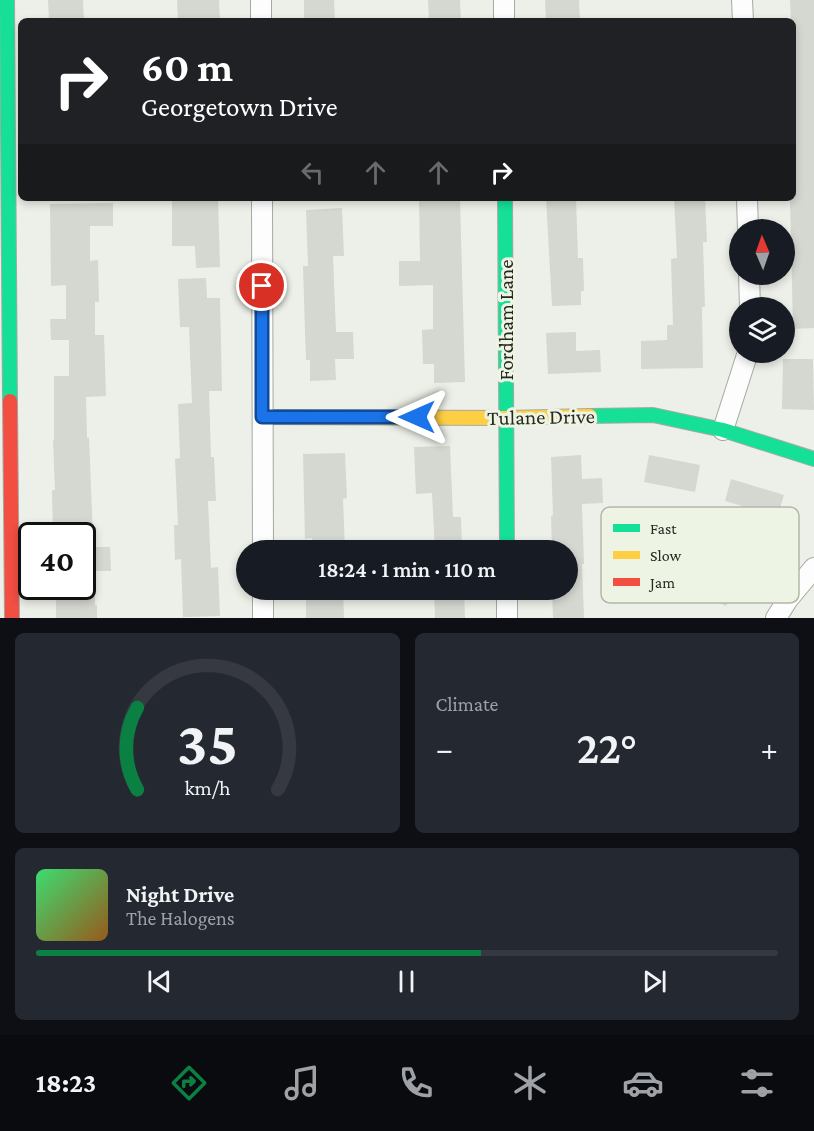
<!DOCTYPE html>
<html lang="en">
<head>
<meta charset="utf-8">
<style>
	:root { --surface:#171b24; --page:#242831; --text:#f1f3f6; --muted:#9ea1a6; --line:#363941; --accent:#0b8043 }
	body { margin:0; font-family:"Crimson Pro",serif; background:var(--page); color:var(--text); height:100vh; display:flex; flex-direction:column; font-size:22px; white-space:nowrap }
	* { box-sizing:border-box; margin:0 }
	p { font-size:20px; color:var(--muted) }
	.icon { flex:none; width:33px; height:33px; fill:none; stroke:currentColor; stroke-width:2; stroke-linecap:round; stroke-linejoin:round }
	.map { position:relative; height:618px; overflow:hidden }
	.sheet { display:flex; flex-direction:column; gap:15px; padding:15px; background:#0d0f14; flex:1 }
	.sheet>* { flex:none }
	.top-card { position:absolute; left:18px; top:18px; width:778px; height:183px; border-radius:9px; box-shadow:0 3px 9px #0003; background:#202124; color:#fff; overflow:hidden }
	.needle { width:39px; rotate:358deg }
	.tools { position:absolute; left:729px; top:219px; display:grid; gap:12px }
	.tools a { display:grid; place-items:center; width:66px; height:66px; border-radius:50%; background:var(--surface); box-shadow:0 3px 9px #0003; font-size:30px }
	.speed { position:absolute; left:18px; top:522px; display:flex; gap:12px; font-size:30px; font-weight:700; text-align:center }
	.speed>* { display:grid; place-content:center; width:78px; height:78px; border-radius:50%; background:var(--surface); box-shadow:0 3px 9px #0003; line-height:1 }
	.speed .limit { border:3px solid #111; border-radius:9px; background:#fff; color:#111 }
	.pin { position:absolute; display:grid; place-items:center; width:51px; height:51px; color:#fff; margin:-26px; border:3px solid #fff; border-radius:50%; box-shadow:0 2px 6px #0007 }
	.me { position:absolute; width:66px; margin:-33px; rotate:270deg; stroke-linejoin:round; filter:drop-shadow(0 0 4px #0008) }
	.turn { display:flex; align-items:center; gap:21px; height:126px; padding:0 24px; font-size:27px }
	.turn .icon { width:78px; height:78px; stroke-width:2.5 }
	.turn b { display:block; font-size:42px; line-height:51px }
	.lanes { display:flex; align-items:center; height:57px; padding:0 24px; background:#0003; justify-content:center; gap:30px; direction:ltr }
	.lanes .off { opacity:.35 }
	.big { font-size:45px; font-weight:600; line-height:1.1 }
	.sheet .card { flex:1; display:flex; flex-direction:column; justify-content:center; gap:9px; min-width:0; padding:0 21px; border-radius:9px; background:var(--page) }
	.sheet .dial { align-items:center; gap:0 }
	.dial svg { height:156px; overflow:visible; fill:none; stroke:var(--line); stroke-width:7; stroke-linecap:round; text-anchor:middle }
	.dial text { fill:var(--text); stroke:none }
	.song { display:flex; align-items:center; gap:18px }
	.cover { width:72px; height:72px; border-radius:9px; background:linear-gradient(135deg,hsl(140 70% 55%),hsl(30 70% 35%)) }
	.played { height:6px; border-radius:3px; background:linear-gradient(90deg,var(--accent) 60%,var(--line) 60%) }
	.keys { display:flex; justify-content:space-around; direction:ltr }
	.heat { display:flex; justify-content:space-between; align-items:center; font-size:33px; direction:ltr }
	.sheet .tiles { flex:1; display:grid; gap:15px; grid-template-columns:1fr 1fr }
	.card:last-child { grid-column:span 2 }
	.trip { position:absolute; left:236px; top:540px; width:342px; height:60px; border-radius:30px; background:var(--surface); box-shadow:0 3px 9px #0003; font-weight:600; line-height:60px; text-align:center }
	.dock { display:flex; height:96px; justify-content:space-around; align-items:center; background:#090b0e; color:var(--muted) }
	.dock .icon { width:42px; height:42px }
	.dock .selected { color:var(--accent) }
	.dock b { font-size:27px; color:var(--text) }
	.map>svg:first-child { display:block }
	.building { fill:#d5d7d1 }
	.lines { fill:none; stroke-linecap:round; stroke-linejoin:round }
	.street-casing { stroke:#a7a9a3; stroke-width:22 }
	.fast-casing { stroke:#a7a9a3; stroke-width:16 }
	.slow-casing { stroke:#a7a9a3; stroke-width:16 }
	.jam-casing { stroke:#a7a9a3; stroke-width:16 }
	.street { stroke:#fcfdfc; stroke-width:20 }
	.fast { stroke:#16e098; stroke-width:14 }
	.slow { stroke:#ffcf43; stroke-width:14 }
	.jam { stroke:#f24e42; stroke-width:14 }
	.route-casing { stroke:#114b97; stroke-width:15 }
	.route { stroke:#1a73e8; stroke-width:10 }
	.labels { text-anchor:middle; stroke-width:6; stroke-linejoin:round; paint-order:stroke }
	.street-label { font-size:21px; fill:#262822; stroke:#eef4e4 }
	.key { fill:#eef4e4; stroke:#b2b7aa; stroke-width:1.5 }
	.key-label { font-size:16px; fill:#262822 }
</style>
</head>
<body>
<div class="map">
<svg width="814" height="618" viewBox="0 0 814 618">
	<rect width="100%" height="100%" fill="#edf0e8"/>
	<g class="building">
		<path d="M 48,0 L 83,0 L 84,21 L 49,21 Z"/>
		<path d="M 177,0 L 219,0 L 220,21 L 178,21 Z"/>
		<path d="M 304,0 L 334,0 L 335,21 L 304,21 Z"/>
		<path d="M 428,0 L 460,0 L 461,21 L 429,21 Z"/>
		<path d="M 545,0 L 579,0 L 580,21 L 546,21 Z"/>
		<path d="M 790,0 L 814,0 L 814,328 L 793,329 L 790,198 L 794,198 L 794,21 L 791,21 Z"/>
		<path d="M 172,198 L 218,198 L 220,267 L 196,268 L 195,246 L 172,246 Z"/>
		<path d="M 460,198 L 465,382 L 434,383 L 434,364 L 423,364 L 422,330 L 433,329 L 433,285 L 399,286 L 399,261 L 420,261 L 419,199 Z"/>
		<path d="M 546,198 L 576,198 L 578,258 L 583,258 L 584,291 L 581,291 L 581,305 L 552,306 Z"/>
		<path d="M 674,198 L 705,198 L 707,242 L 703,242 L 705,307 L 702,307 L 703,368 L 641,369 L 641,341 L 667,340 L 667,325 L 673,325 L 671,259 L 677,258 Z"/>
		<path d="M 113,203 L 113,226 L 90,226 L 90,261 L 98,260 L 99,302 L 95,302 L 95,335 L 104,335 L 106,396 L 86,397 L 87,438 L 89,438 L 93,536 L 53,536 L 52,490 L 55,490 L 53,440 L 54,440 L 54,376 L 69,376 L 69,340 L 51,340 L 50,319 L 66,319 L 66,285 L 51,286 L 50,204 Z"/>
		<path d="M 342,208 L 344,256 L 333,256 L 336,332 L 353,332 L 354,359 L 335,359 L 336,380 L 310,381 L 310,360 L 306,360 L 305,333 L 303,266 L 308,266 L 306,210 Z"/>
		<path d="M 206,278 L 207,298 L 220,298 L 222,391 L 209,391 L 211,457 L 214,457 L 216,501 L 208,501 L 211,568 L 218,567 L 220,616 L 183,617 L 181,559 L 175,560 L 174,525 L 178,525 L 175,459 L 180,458 L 178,404 L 192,403 L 189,327 L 180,327 L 178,279 Z"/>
		<path d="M 576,332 L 576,351 L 600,350 L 601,372 L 548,374 L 546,333 Z"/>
		<path d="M 783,359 L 813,359 L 814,410 L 782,409 Z"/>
		<path d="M 450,446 L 453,517 L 461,517 L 462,550 L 435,550 L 432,493 L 416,494 L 414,447 Z"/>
		<path d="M 345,453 L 347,498 L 343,499 L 345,550 L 312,550 L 312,538 L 305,539 L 303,454 Z"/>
		<path d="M 581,455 L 582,479 L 602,478 L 603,503 L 582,504 L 584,564 L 582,564 L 584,618 L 553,618 L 552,590 L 567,590 L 567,550 L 552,550 L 551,516 L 553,515 L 551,457 Z"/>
		<path d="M 649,455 L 700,465 L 695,492 L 644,482 Z"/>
		<path d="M 731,479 L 784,495 L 770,540 L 742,531 L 749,508 L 725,501 Z"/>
		<path d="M 699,544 L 746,567 L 726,606 L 679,583 Z"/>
		<path d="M 82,547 L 110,547 L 111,571 L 82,571 Z"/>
		<path d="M 56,586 L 95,586 L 95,605 L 97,605 L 97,618 L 56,618 Z"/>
		<path d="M 306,590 L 343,590 L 344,618 L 306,618 Z"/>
		<path d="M 434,590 L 464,590 L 465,618 L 435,618 Z"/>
	</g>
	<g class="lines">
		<defs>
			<g id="street">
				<path d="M 261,0 L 261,21"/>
				<path d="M 504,0 L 504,21"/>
				<path d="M 742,0 L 743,21"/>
				<path d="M 262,198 L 263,550"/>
				<path d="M 747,198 L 748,230"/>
				<path d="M 749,274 L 750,308"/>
				<path d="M 723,430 L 748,352"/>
				<path d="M 263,590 L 263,618"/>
				<path d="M 507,590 L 507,618"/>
				<path d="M 776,618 L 788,599 L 814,568"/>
			</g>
			<g id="fast">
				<path d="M 7,0 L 10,401"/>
				<path d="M 505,198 L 507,550"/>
				<path d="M 590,416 L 653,415 L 723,430 L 814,459"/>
			</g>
			<path id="slow" d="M 262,417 L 506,418 L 590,416"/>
			<path id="jam" d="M 10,401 L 12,618"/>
		</defs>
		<use href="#street" class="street-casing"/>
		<use href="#fast" class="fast-casing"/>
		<use href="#slow" class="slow-casing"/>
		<use href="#jam" class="jam-casing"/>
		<use href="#street" class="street"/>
		<use href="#fast" class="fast"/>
		<use href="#slow" class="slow"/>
		<use href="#jam" class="jam"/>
	</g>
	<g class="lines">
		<defs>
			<path id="route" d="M 262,286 L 262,417 L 417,417"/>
		</defs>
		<use href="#route" class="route-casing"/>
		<use href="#route" class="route"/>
	</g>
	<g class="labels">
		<g class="street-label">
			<text transform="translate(506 320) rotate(-90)" y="7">Fordham Lane</text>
			<text transform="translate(541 417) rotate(-1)" y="7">Tulane Drive</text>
		</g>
	</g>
	<rect x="601" y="507" width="198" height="96" rx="9" class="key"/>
	<rect x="613" y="524" width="27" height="8" fill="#16e098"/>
	<rect x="613" y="551" width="27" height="8" fill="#ffcf43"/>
	<rect x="613" y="578" width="27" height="8" fill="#f24e42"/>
	<g class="key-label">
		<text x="650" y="534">Fast</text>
		<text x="650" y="561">Slow</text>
		<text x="650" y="588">Jam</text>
	</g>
</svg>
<div class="tools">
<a><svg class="needle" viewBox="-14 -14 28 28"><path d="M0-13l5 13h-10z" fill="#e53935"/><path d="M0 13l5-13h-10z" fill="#9ea1a6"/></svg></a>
<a><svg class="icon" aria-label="layers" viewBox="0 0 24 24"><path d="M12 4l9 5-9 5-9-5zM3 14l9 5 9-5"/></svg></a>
</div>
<div class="speed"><div class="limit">40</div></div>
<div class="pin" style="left:262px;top:286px;background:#d93025"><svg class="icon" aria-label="arrive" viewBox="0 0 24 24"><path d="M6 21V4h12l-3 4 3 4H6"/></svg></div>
<svg class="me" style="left:417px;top:417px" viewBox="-20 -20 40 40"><path d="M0-17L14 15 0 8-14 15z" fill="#1a73e8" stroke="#fff" stroke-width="4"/></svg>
<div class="trip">18:24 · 1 min · 110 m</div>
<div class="top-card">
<div class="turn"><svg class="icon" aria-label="right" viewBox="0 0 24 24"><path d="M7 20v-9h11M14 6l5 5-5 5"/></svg><div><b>60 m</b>Georgetown Drive</div></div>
<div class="lanes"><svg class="icon off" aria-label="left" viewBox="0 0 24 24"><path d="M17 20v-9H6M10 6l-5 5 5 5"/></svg><svg class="icon off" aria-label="ahead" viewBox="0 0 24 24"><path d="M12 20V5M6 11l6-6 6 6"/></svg><svg class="icon off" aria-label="ahead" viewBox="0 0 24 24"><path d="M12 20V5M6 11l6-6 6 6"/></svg><svg class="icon" aria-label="right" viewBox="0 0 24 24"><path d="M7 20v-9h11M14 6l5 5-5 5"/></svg></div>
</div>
</div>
<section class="sheet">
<div class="tiles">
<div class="card dial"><svg viewBox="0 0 100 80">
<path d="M14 69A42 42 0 1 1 86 69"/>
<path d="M14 69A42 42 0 0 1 14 27" stroke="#0b8043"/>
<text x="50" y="56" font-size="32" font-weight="700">35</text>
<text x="50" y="72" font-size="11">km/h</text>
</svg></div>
<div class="card"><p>Climate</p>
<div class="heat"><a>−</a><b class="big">22°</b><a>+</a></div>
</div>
<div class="card">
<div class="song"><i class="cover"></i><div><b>Night Drive</b><p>The Halogens</p></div></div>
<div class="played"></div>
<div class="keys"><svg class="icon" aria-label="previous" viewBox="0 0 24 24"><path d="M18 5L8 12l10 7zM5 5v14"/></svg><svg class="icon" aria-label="pause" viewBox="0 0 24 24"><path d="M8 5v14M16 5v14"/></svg><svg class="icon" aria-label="next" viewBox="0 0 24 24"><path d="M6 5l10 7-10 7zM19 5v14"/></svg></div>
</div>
</div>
</section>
<nav class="dock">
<b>18:23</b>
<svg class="icon selected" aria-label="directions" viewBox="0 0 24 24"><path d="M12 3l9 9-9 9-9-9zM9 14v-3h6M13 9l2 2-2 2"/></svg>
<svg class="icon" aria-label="music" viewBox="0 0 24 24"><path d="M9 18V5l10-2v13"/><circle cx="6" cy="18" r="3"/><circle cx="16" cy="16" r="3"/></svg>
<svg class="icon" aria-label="phone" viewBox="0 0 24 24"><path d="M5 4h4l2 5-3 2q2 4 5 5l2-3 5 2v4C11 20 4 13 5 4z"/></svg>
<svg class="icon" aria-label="climate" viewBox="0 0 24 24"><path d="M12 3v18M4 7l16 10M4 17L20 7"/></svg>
<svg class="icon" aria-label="car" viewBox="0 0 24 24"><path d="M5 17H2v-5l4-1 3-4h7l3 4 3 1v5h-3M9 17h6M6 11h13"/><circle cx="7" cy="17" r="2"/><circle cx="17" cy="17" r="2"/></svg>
<svg class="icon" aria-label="filters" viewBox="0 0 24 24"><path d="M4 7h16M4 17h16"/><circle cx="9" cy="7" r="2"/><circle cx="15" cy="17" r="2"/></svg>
</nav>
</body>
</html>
